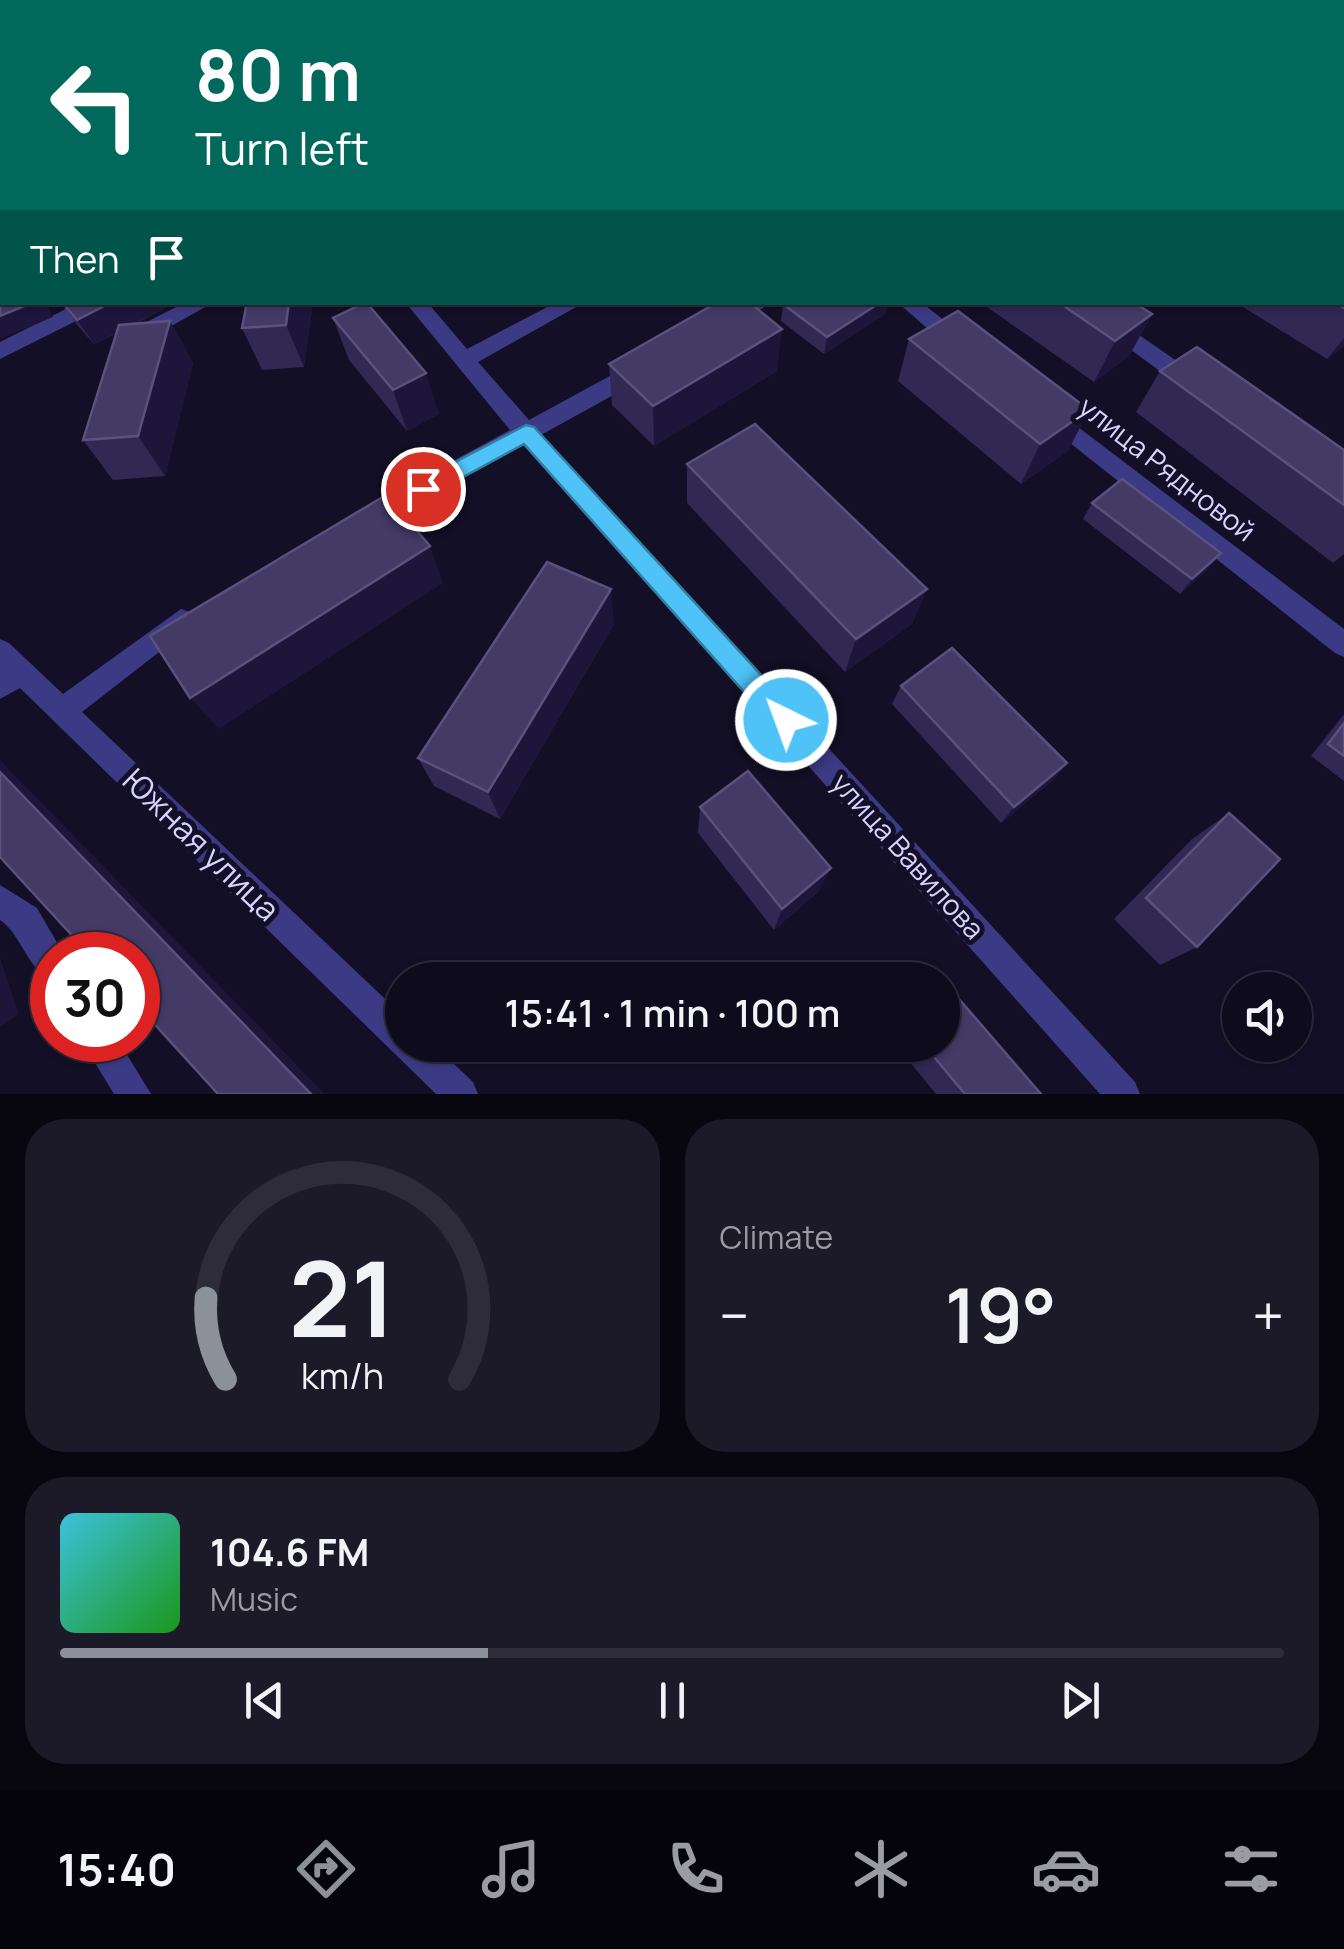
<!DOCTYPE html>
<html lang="en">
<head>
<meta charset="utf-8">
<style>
	:root { --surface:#0e0b1c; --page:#1c1929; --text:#f1f3f6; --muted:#9b9ba3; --line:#2e2b3b; --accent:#8c9099 }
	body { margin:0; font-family:Manrope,sans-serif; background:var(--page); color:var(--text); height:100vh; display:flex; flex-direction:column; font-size:38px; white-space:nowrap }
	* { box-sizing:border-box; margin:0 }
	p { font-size:32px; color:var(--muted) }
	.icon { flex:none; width:55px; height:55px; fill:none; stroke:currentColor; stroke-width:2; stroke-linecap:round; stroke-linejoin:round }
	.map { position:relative; height:1094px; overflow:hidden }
	.details { display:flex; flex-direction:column; gap:25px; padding:25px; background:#08060f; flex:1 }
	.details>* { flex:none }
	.guide { position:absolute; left:0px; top:0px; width:1345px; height:305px; box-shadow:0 2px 8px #0004,0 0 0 2px var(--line); background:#00695c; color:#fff; overflow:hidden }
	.buttons { position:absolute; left:1222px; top:972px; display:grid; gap:20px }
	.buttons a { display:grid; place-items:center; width:90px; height:90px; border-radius:50%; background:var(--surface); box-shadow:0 2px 8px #0004,0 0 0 2px var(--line); font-size:50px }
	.speed { position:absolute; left:30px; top:932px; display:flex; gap:20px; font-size:50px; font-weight:700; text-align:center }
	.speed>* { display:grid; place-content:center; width:130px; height:130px; border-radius:50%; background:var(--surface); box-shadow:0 2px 8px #0004,0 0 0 2px var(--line); line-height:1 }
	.speed .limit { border:15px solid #d22; background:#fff; color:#111 }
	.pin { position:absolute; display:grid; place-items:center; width:85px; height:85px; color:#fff; margin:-42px; border:5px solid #fff; border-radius:50%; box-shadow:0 2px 10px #0007 }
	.me { position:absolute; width:110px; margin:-55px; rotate:318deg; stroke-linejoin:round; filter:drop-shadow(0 0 8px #0008) }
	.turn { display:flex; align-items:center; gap:35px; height:210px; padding:0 30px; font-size:45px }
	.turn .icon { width:130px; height:130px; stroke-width:2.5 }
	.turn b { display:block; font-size:70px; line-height:85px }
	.then { display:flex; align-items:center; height:95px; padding:0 30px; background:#0003; gap:20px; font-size:38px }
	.big { font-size:75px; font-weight:600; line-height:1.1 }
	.details .widget { flex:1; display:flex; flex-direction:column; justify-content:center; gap:15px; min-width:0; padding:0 35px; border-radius:40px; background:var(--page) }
	.details .dial { align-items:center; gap:0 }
	.dial svg { height:260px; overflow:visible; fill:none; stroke:var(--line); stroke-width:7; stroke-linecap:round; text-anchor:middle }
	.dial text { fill:var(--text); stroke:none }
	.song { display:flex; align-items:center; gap:30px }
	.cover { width:120px; height:120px; border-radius:15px; background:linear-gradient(135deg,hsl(190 70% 55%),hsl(120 70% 35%)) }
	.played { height:10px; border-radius:5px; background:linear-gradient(90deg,var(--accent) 35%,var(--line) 35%) }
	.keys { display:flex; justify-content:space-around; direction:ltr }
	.heat { display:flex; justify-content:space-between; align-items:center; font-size:55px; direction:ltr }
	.details .tiles { flex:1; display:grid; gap:25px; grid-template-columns:1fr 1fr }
	.widget:last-child { grid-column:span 2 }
	.trip { position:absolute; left:385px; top:962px; width:575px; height:100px; border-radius:50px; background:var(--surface); box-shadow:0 2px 8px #0004,0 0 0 2px var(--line); font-weight:600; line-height:100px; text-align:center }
	.tab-bar { display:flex; height:160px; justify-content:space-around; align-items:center; background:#06040b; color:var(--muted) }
	.tab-bar .icon { width:70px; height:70px }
	.tab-bar .on { color:var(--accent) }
	.tab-bar b { font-size:45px; color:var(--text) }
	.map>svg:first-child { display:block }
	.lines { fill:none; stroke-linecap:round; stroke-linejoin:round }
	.minor { fill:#3d3a85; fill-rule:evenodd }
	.wall { fill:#312854 }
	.shaded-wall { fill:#1d163a }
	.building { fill:#433a66; stroke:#5a527e; stroke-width:2.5 }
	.route { fill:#4fc3f7; stroke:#337fa1; stroke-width:2.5 }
	.labels { text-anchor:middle; stroke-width:10; stroke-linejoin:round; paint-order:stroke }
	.street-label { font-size:28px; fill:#d9d4ff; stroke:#130f26 }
	.near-street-label { font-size:32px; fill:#d9d4ff; stroke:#130f26 }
</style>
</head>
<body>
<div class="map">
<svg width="1344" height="1094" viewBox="0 0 1344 1094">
	<rect width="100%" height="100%" fill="#130f26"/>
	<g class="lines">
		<g class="minor">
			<path d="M 46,0 L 63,0 L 65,2 L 48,2 Z"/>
			<path d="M 1195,0 L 1215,0 L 1217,2 L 1197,2 Z"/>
			<path d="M 1342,47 L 1344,48 L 1344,58 L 1342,58 Z"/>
			<rect x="1342" y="207" width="2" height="13"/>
			<path d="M 69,302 L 90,302 L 78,320 L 0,359 L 0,342 L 64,310 Z"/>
			<path d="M 186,302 L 214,302 L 143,342 L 127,342 L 124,337 L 127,332 Z"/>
			<path d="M 405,302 L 427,302 L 467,349 L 557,302 L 585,302 L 478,362 L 529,420 L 630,365 L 646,365 L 649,371 L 646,377 L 541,435 L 1135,1082 L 1140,1094 L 1100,1094 L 523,445 L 375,527 L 357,527 L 354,520 L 357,513 L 510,430 Z"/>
			<path d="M 745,302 L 772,302 L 732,328 L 718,328 L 714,323 Z"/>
			<path d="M 897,302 L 921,302 L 966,338 L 969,343 L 966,348 L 950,348 Z"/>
			<path d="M 1066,302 L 1091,302 L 1203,379 L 1206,385 L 1203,391 L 1187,391 Z"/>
			<path d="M 1049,405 L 1344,629 L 1344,657 L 1335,653 L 1041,420 L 1038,414 L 1041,408 Z"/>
			<path d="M 181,609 L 190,612 L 194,620 L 190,628 L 82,712 L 402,1015 L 402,1045 L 434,1045 L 473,1082 L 478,1094 L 436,1094 L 20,688 L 0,699 L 0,639 L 9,643 L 63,694 Z"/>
			<path d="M 0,885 L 37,908 L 63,953 L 52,955 L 52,980 C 28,971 22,935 0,920 Z"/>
			<path d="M 81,1040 L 118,1040 L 151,1094 L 114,1094 Z"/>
		</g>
	</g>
	<g class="wall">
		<path d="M 1104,0 L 1140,0 L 1140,2 L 1103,2 Z"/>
		<path d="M 1292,0 L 1316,0 L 1313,2 L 1299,2 Z"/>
		<path d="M 1344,267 L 1344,346 L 1327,359 L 1235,302 L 1342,302 Z"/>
		<path d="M 62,302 L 176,302 L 135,324 L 170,321 L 193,363 L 165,476 L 113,480 L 83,440 L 117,333 L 94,344 L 78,326 Z"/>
		<path d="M 313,302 L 304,367 L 262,370 L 242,328 Z"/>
		<path d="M 785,302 L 888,302 L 885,314 L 824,354 L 781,321 L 783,304 Z"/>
		<path d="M 980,302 L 1133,302 L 1152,314 L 1129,356 L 1094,382 Z"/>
		<path d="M 333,318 L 439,414 L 407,431 L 349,360 Z"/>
		<path d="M 909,339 L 1068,451 L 1021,484 L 898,381 Z"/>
		<path d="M 609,364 L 777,371 L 654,446 L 612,405 Z"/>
		<path d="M 1160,371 L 1344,450 L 1344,554 L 1333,563 L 1136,412 Z"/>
		<path d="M 687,464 L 927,589 L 912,624 L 845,672 L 687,503 Z"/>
		<path d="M 1092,503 L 1209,568 L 1180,594 L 1083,519 Z"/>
		<path d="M 614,624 L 500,819 L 434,786 L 418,758 Z"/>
		<path d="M 901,686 L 1067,763 L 1053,780 L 1001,823 L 892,704 Z"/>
		<path d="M 1344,714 L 1344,781 L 1311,756 Z"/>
		<path d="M 700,807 L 820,890 L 774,930 L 698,833 Z"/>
		<path d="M 1229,813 L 1197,947 L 1160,965 L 1114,919 L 1192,839 Z"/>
		<path d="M 795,1045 L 829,1045 L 810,1064 Z"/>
		<path d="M 896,1045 L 942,1045 L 1041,1094 L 936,1094 Z"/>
	</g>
	<g class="shaded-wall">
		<path d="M 2,268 L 2,300 L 0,301 L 0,269 Z"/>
		<path d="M 34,302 L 45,302 L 53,317 L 0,339 L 0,316 Z"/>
		<path d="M 112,302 L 176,302 L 94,344 L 77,320 Z"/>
		<path d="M 289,302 L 313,302 L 304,367 L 286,325 Z"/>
		<path d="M 881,302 L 888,302 L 885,314 L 824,354 L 827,337 Z"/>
		<path d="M 1152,314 L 1129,356 L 1094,382 L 1115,341 Z"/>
		<path d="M 170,321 L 193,363 L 165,476 L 138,436 Z"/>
		<path d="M 782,329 L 777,371 L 654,446 L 653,406 Z"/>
		<path d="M 1344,338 L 1344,346 L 1327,359 Z"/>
		<path d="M 426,373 L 439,414 L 407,431 L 393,390 Z"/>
		<path d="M 1089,410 L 1068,451 L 1021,484 L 1040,444 Z"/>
		<path d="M 430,546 L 443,583 L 219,729 L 190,698 Z"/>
		<path d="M 1221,553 L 1209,568 L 1180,594 L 1192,579 Z"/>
		<path d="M 611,589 L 614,624 L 500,819 L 488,792 Z"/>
		<path d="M 927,589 L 912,624 L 845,672 L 856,639 Z"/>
		<path d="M 0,760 L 325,1094 L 311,1094 L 0,772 Z"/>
		<path d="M 1067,763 L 1053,780 L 1001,823 L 1014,807 Z"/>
		<path d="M 831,868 L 820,890 L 774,930 L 782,909 Z"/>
		<path d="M 0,958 L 19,1014 L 0,1027 Z"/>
	</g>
	<g class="building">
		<path d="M 1169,0 L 1197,0 L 1195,2 L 1178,2 Z"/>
		<rect x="1342" y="54" width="2" height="23"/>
		<path d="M 1342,113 L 1344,113 L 1344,194 L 1342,193 Z"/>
		<path d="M 0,243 L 2,248 L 2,268 L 0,269 Z"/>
		<path d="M 1342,266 L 1344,267 L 1344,308 L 1334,302 L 1342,302 Z"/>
		<path d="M 2,284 L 2,302 L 34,302 L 0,316 L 0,285 Z"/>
		<path d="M 62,302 L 112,302 L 77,320 Z"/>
		<path d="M 247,302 L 289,302 L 286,325 L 242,328 Z"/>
		<path d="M 366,302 L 426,373 L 393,390 L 333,318 Z"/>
		<path d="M 718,302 L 749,302 L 782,329 L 653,406 L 609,364 Z"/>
		<path d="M 785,302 L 881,302 L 827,337 L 783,304 Z"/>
		<path d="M 1058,302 L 1133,302 L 1152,314 L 1115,341 Z"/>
		<path d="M 958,311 L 1089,410 L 1040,444 L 909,339 Z"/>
		<path d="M 170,321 L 138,436 L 83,440 L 119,325 Z"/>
		<path d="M 1197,347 L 1344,450 L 1344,505 L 1160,371 Z"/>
		<path d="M 755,424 L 927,589 L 856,639 L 687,464 Z"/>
		<path d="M 1122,479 L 1221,553 L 1192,579 L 1092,503 Z"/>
		<path d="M 386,495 L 430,546 L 190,698 L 150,636 Z"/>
		<path d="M 547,562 L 611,589 L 488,792 L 418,758 Z"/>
		<path d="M 952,648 L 1067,763 L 1014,807 L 901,686 Z"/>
		<path d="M 1344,723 L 1344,756 L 1328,744 Z"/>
		<path d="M 748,771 L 831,868 L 782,909 L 700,807 Z"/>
		<path d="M 0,772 L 311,1094 L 218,1094 L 138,1006 L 138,955 L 90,955 L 0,857 Z"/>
		<path d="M 1229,813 L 1280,859 L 1197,947 L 1146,898 Z"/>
		<path d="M 800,963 L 814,980 L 782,980 Z"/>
		<path d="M 940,977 L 1041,1094 L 965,1094 L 924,1045 L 942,1045 L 942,980 L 937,980 Z"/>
		<path d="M 803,1045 L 828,1045 L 814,1059 Z"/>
	</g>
	<path class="route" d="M 526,425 L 534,427 L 795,712 L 798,720 L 795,729 L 786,732 L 777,729 L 524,444 L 430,495 L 415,495 L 412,489 L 415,483 Z"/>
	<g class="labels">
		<g class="street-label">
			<text transform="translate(1167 469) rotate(38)" y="10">улица Рядновой</text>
			<text transform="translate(908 856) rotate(48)" y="10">улица Вавилова</text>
		</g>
		<g class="near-street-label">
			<text transform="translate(201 845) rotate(44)" y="11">Южная улица</text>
		</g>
	</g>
</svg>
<div class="buttons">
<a><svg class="icon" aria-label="sound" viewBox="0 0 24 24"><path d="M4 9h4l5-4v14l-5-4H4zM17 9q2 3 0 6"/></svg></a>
</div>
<div class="speed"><div class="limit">30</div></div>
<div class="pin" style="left:423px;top:489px;background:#d93025"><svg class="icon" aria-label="arrive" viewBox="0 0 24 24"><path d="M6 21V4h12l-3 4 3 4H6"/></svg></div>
<svg class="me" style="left:786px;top:720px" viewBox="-20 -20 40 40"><circle r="17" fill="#4fc3f7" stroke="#fff" stroke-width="3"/><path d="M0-11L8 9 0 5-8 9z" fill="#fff"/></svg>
<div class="trip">15:41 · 1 min · 100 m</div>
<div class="guide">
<div class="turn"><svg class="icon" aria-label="left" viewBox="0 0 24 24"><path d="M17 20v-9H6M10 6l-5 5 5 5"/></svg><div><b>80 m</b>Turn left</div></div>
<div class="then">Then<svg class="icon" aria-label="arrive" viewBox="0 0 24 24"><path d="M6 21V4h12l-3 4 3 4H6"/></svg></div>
</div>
</div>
<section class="details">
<div class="tiles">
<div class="widget dial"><svg viewBox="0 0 100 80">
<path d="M14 69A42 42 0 1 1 86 69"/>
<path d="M14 69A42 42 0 0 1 8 44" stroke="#8c9099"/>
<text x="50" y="56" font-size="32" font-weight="700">21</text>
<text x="50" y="72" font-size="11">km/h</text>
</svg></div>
<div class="widget"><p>Climate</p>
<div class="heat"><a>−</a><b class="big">19°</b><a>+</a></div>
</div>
<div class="widget">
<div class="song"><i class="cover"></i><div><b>104.6 FM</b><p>Music</p></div></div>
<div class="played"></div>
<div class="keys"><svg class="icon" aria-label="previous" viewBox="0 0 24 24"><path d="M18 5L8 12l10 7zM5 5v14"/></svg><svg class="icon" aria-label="pause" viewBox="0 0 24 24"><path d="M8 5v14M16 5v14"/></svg><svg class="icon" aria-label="next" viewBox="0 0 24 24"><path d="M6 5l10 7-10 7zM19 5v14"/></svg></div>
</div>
</div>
</section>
<nav class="tab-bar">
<b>15:40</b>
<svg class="icon on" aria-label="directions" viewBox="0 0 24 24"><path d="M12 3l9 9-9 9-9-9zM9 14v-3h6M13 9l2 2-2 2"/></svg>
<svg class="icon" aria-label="music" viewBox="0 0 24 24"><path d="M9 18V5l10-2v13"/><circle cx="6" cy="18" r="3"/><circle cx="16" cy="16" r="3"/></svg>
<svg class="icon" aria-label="phone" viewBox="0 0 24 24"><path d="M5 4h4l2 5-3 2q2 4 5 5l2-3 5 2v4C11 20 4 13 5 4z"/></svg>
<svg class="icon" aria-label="climate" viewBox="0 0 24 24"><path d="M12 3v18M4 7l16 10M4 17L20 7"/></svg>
<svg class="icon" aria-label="car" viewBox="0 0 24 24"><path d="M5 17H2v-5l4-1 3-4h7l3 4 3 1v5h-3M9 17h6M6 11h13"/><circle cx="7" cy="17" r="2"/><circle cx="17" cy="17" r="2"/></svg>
<svg class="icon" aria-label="filters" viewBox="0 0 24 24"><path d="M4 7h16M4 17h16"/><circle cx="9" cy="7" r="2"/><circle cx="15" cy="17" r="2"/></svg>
</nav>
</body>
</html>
